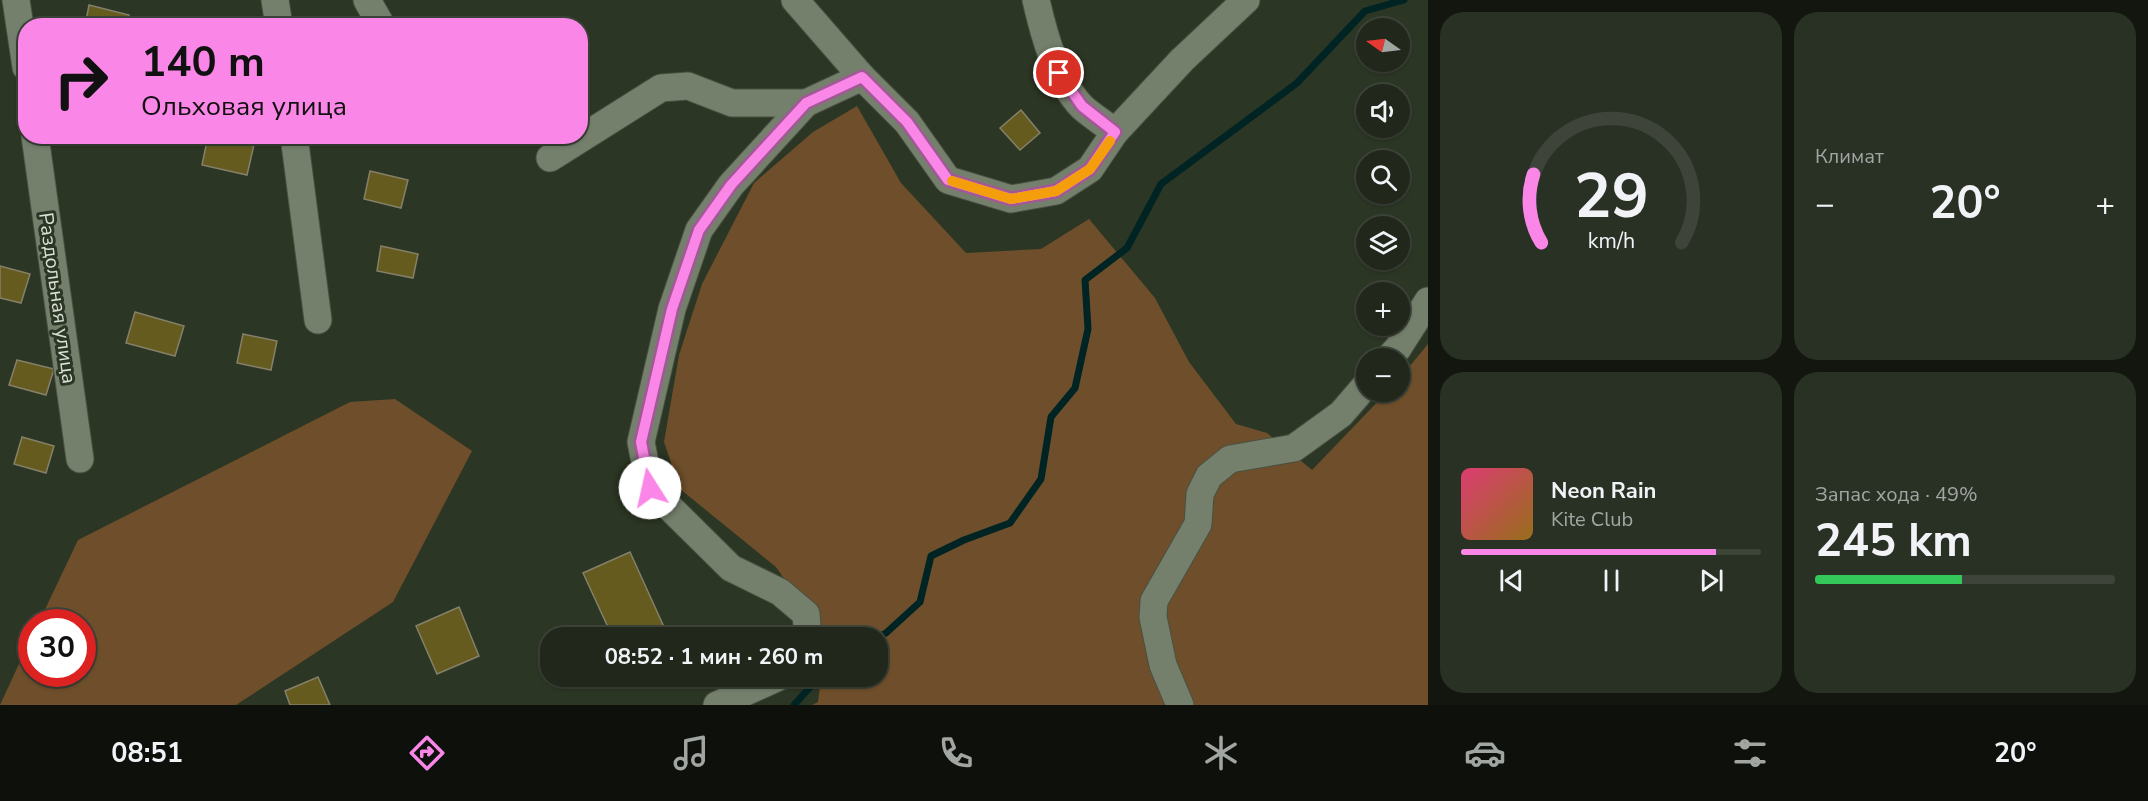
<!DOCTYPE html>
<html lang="ru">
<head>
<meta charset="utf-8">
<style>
	:root { --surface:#21281b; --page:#293024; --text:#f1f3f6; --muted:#a2a6a3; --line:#3e443a; --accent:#fa87e7 }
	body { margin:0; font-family:"Nunito Sans",sans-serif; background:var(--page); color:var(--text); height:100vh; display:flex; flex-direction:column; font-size:22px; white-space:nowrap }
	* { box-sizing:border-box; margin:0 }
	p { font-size:20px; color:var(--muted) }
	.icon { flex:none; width:33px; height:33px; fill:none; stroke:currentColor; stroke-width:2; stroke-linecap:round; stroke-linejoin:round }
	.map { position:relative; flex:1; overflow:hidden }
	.side { display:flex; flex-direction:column; gap:12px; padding:12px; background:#12160f; width:720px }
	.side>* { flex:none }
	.hud { position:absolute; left:18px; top:18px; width:570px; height:126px; border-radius:24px; box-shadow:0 2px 4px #0004,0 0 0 2px var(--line); background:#fa87e7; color:#111; overflow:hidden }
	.needle { width:39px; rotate:284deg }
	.controls { position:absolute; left:1356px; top:18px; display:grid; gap:12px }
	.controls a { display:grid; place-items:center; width:54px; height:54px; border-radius:50%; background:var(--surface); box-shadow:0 2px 4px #0004,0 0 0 2px var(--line); font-size:30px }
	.speed { position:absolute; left:18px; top:609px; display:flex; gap:12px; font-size:30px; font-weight:700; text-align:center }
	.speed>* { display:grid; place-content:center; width:78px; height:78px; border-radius:50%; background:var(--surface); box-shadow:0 2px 4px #0004,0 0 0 2px var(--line); line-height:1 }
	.speed .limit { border:9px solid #d22; background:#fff; color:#111 }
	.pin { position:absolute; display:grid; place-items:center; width:51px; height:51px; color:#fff; margin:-26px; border:3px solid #fff; border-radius:50%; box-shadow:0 2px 6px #0007 }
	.me { position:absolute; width:66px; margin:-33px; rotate:350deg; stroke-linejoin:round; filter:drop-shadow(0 0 4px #0008) }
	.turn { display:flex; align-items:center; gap:21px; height:126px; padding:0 24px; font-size:27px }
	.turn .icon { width:78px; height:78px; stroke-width:2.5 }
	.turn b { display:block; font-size:42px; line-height:51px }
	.big { font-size:45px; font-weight:700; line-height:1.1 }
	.side .tile { flex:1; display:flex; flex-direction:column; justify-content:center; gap:9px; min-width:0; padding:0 21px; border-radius:24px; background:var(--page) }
	.side .dial { align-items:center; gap:0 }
	.dial svg { height:156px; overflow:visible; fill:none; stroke:var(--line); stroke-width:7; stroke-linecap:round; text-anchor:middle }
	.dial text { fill:var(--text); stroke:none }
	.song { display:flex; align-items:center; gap:18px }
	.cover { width:72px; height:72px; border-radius:9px; background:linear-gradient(135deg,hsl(340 70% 55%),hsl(40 70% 35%)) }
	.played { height:6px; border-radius:3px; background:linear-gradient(90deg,var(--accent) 85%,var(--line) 85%) }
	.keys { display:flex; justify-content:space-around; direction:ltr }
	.heat { display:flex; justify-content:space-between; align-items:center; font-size:33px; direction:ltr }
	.charge { height:9px; border-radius:4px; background:linear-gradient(90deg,#34c759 49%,var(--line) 0) }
	.side .tiles { flex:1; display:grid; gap:12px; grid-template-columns:repeat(2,1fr) }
	.trip { position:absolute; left:540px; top:627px; width:348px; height:60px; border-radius:24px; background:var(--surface); box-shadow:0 2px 4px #0004,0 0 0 2px var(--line); font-weight:700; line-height:60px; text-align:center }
	.tabs { display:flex; height:96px; justify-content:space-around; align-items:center; background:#0d100b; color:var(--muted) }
	.tabs .icon { width:42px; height:42px }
	.tabs .selected { color:var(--accent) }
	.tabs b { font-size:27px; color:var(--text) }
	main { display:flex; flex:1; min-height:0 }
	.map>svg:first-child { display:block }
	.green { fill:#6f4f2b }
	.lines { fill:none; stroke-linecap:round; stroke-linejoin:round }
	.stream { stroke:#002424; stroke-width:7 }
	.building { fill:#655b1e; stroke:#84806a; stroke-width:1.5 }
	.minor-casing { stroke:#485041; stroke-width:29 }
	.minor { stroke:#74806c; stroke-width:27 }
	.route-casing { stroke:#a25896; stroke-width:15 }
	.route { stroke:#fa87e7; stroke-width:10 }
	.slow { stroke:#f59e0b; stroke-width:10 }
	.labels { text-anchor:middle; stroke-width:6; stroke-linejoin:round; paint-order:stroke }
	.street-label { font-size:20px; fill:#dbe1d6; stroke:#2c3624 }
</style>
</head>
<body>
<main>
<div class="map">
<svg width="1428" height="705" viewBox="0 0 1428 705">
	<rect width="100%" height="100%" fill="#2c3624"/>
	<g class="green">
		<path d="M 857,106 L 901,183 L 966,253 L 1041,249 L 1089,219 L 1155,298 L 1189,362 L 1236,424 L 1267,433 L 1312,470 L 1387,392 L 1400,392 L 1400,378 L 1428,344 L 1428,705 L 812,705 L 818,702 L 821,677 L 878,676 L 878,638 L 824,637 L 776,567 L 680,489 L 664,442 L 679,355 L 702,284 L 754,183 L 813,132 Z"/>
		<path d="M 395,399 L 472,451 L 393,602 L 236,705 L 0,705 L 31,638 L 32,674 L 82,674 L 82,622 L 39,622 L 78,540 L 350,402 Z"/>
	</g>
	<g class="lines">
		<g class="stream">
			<path d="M 877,638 L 886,633 L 920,602 L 931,556 L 964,540 L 1010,523 L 1041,479 L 1051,417 L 1075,388 L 1088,329 L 1085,280 L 1127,248 L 1161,184 L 1297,83 L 1365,11 L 1404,0"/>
			<path d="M 794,705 L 820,676"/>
		</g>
	</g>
	<g class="building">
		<path d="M 89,5 L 129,15 L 127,26 L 85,26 Z"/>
		<path d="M 1021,110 L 1040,133 L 1020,150 L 1000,128 Z"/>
		<path d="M 208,136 L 256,136 L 247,175 L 202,165 Z"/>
		<path d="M 370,171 L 408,180 L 401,208 L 364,199 Z"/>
		<path d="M 381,246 L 418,254 L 413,278 L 377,271 Z"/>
		<path d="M 0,266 L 30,274 L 21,303 L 0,298 Z"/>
		<path d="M 135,312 L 184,326 L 175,356 L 126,343 Z"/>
		<path d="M 243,334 L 277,341 L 271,370 L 237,363 Z"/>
		<path d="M 17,360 L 54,369 L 46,395 L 9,385 Z"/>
		<path d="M 22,437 L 54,446 L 46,473 L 14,464 Z"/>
		<path d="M 630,552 L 669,638 L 613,638 L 583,573 Z"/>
		<path d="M 459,607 L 479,656 L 437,674 L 416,626 Z"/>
		<path d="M 630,676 L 650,676 L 634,684 Z"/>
		<path d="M 318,677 L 330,705 L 290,705 L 285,691 Z"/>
	</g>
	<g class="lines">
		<defs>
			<g id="minor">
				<path d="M 16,0 L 26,67"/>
				<path d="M 275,0 L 279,26"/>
				<path d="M 367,0 L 380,23"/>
				<path d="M 795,0 L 862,77 L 907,122 L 948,180 L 1011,199 L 1056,191 L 1090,169 L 1115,132 L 1182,60 L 1246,0"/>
				<path d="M 1036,0 C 1044,35 1056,80 1082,107 C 1092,116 1105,124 1115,132"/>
				<path d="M 35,136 L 80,459"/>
				<path d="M 294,136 L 318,320"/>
				<path d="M 550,158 L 661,88 L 688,86 L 732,103 L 806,103"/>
				<path d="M 1389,358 L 1398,348 L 1428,301"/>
				<path d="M 808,638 L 806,614 L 780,592 L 731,568 L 650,488 L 641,442 L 672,309 L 699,230 L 731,185 L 806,103 L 862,77"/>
				<path d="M 717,705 L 781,676"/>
				<path d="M 1180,705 L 1163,665 L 1153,617 L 1154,601 L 1198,524 L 1200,494 L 1209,476 L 1230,459 L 1294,448 L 1341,414 L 1366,385"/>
			</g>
		</defs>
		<use href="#minor" class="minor-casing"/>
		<use href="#minor" class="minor"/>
	</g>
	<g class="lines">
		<defs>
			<path id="route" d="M 650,488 L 641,442 L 672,309 L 699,230 L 731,185 L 806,103 L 862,77 L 907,122 L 948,180 L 1011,199 L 1056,191 L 1090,169 L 1115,132 L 1082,106 L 1059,73"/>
		</defs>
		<use href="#route" class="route-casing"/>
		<use href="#route" class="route"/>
		<path class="slow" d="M 952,181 L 1011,199 L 1056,191 L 1090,169 L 1110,141"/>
	</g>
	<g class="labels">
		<g class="street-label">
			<text transform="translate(58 298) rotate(82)" y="7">Раздольная улица</text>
		</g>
	</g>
</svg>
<div class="controls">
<a><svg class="needle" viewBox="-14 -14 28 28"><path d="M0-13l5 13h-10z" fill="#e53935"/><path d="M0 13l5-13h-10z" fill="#a2a6a3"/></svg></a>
<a><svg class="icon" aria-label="sound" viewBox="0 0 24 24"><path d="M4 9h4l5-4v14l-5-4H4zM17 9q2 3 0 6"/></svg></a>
<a><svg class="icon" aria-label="search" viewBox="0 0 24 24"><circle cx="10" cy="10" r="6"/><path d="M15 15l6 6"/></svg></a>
<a><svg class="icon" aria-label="layers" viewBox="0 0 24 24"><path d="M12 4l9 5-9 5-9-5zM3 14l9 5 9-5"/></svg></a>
<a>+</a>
<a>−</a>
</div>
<div class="speed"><div class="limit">30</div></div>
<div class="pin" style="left:1059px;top:73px;background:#d93025"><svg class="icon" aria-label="arrive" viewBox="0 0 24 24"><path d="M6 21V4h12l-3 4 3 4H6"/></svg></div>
<svg class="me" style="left:650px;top:488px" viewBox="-20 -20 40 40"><circle r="19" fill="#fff"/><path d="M0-13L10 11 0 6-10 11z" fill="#fa87e7"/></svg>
<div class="trip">08:52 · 1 мин · 260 m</div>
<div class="hud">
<div class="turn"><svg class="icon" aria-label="right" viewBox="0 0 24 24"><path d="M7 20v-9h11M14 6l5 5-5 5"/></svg><div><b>140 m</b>Ольховая улица</div></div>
</div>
</div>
<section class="side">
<div class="tiles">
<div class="tile dial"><svg viewBox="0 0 100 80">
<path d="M14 69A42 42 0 1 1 86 69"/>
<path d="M14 69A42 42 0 0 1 10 34" stroke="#fa87e7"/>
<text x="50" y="56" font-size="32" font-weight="700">29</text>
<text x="50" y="72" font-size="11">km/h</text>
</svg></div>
<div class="tile"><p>Климат</p>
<div class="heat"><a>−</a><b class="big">20°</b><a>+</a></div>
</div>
<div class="tile">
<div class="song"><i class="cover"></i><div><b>Neon Rain</b><p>Kite Club</p></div></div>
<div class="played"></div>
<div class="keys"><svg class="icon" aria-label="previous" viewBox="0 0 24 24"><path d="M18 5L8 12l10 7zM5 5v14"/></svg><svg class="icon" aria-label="pause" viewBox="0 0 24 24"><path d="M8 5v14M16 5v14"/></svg><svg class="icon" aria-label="next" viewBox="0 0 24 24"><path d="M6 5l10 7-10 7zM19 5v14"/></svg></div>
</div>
<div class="tile"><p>Запас хода · 49%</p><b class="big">245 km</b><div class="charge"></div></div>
</div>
</section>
</main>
<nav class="tabs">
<b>08:51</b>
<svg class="icon selected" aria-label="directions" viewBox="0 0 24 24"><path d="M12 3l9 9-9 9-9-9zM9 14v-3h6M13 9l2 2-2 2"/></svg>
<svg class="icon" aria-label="music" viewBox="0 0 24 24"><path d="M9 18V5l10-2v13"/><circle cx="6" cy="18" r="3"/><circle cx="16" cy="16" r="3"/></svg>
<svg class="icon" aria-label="phone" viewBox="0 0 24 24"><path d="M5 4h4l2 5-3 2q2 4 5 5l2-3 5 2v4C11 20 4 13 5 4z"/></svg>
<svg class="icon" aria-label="climate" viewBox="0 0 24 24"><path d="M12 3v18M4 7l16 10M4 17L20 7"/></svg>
<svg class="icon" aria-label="car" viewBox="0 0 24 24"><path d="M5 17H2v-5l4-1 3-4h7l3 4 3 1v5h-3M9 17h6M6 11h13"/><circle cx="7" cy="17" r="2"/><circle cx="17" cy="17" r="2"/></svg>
<svg class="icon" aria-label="filters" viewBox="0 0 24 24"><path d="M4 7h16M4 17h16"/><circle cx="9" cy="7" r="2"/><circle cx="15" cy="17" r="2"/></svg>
<b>20°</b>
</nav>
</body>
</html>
